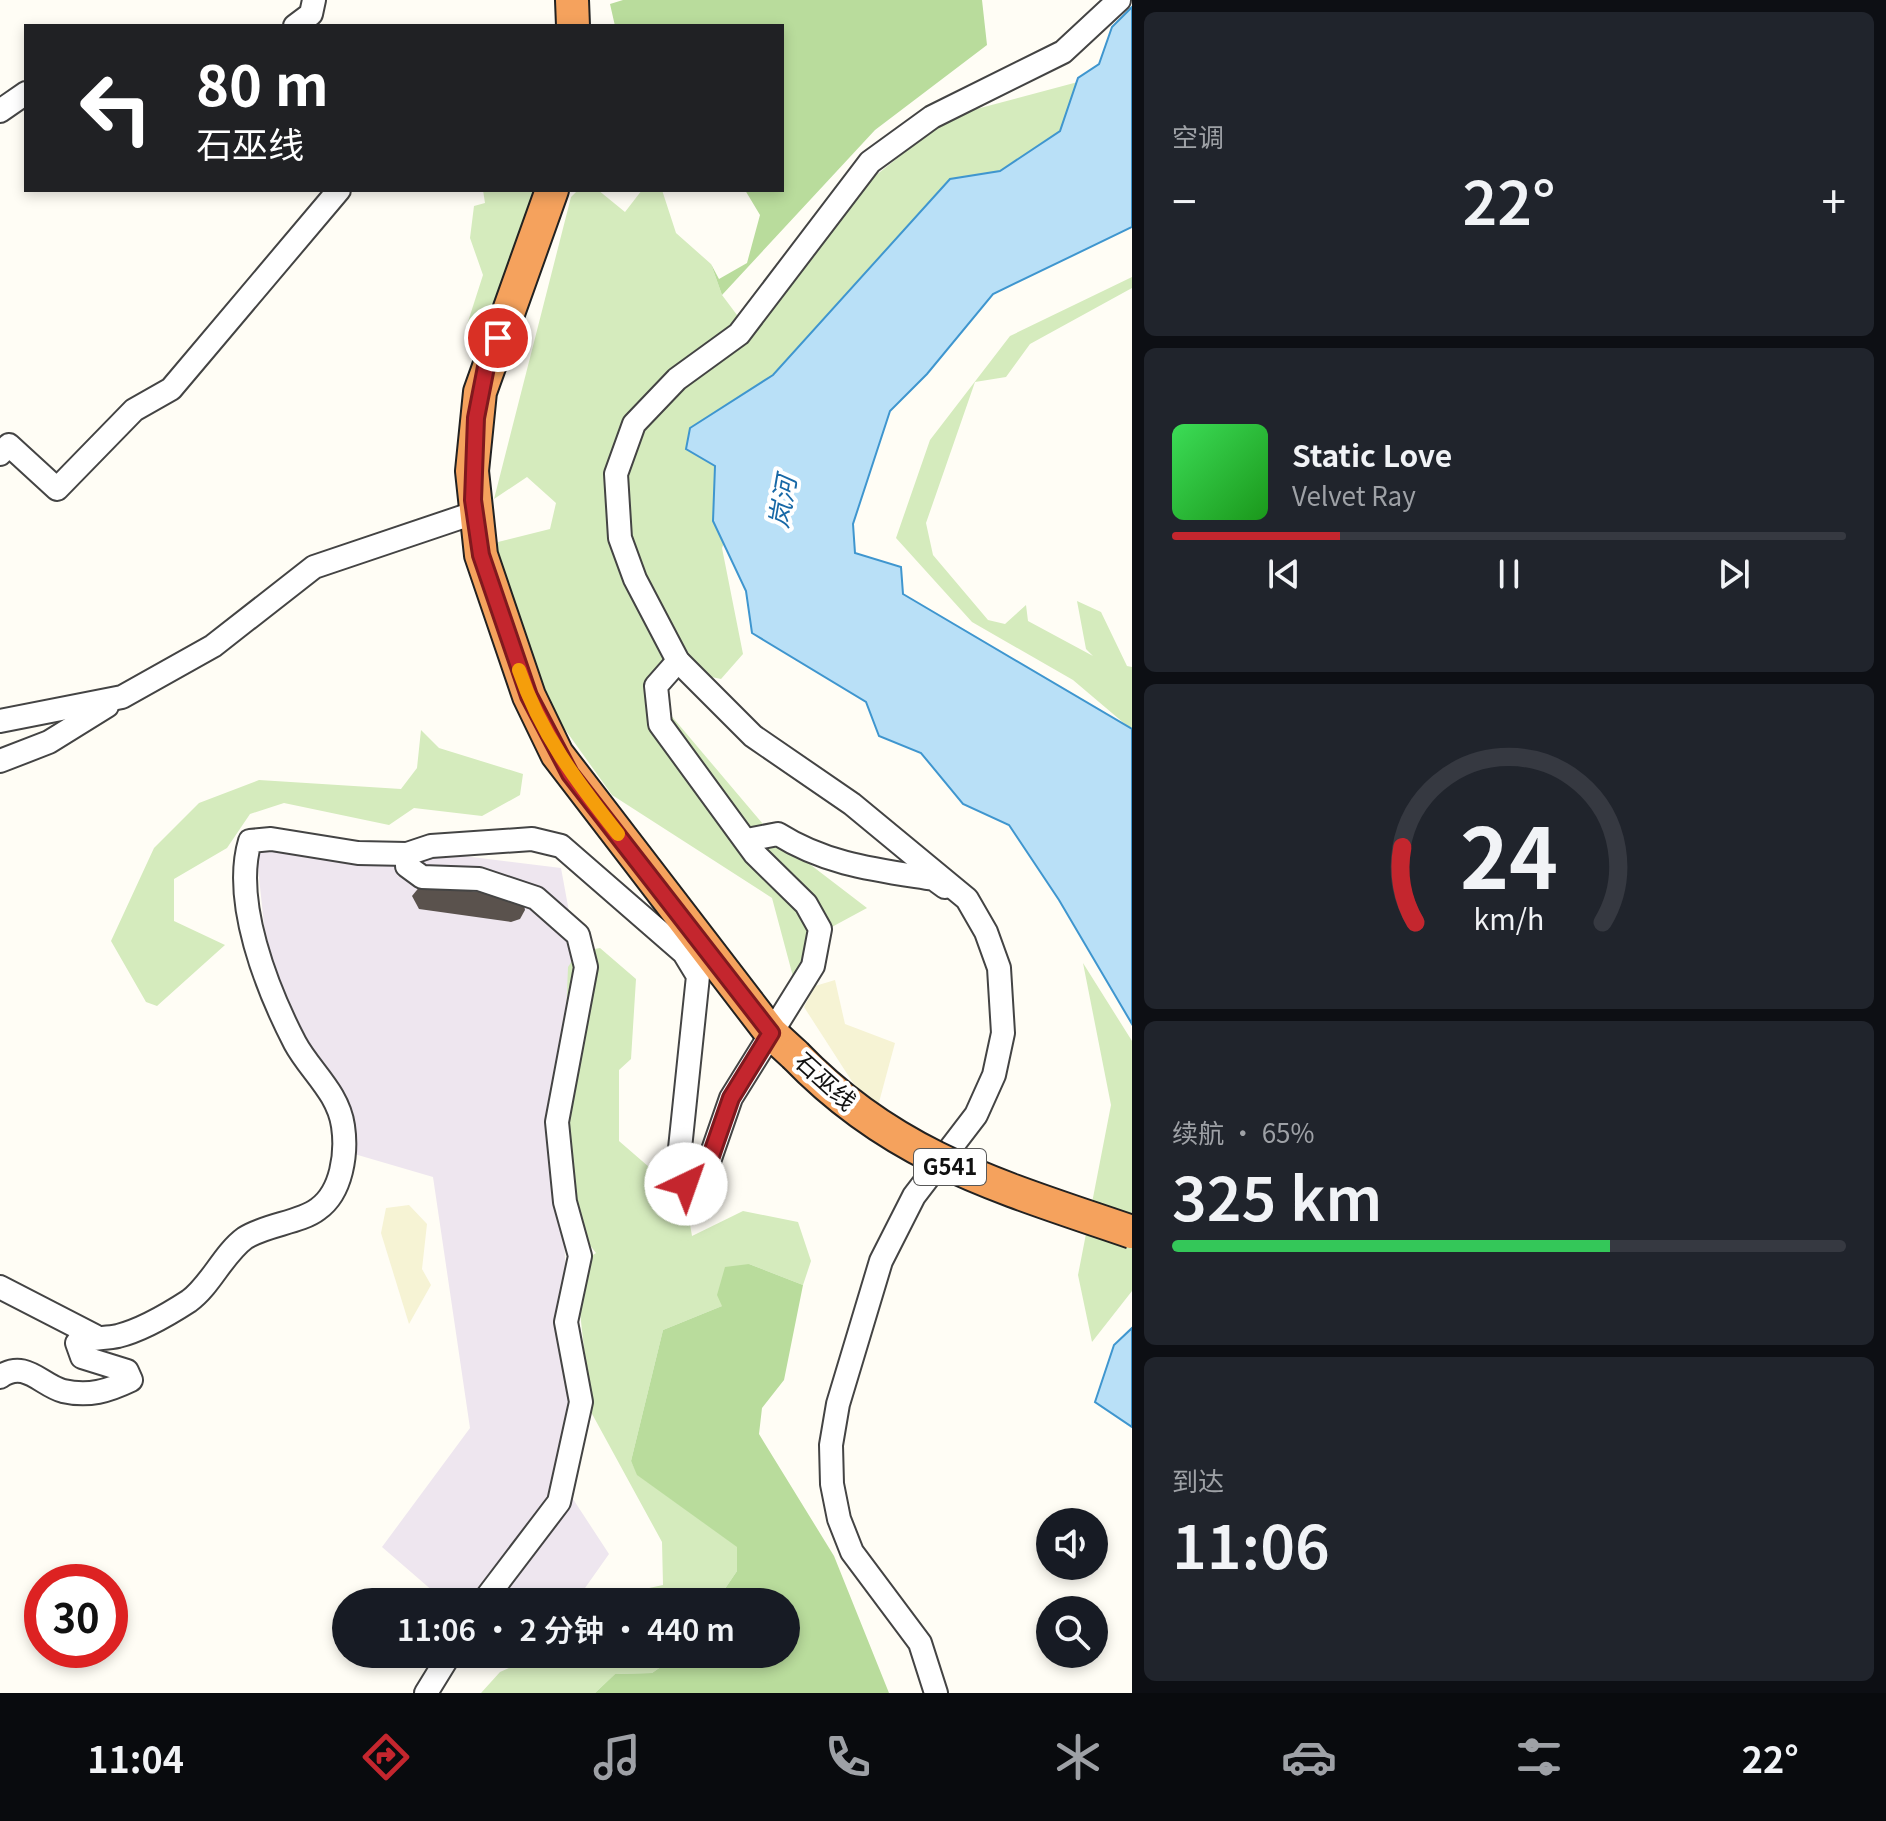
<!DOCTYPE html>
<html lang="zh">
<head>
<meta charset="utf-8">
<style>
	:root { --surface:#171b24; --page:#20242c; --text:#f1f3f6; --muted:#9ea1a6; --line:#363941; --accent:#c4262e }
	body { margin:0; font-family:Georgia,"Noto Sans SC",serif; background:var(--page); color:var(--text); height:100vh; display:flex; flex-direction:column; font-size:30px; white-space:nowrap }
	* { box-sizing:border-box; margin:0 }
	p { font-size:26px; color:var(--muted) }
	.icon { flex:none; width:44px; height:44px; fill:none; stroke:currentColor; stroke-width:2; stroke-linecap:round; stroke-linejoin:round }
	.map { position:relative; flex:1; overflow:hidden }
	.panel { display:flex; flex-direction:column; gap:12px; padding:12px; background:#0d0f14; width:754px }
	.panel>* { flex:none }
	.top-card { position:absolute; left:24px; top:24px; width:760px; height:168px; border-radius:0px; box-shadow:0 4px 12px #0003; background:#202124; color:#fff; overflow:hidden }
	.tools { position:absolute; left:1036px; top:1508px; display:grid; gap:16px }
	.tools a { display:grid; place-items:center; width:72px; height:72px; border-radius:50%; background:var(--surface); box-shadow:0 4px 12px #0003; font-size:40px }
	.speed { position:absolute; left:24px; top:1564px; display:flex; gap:16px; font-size:40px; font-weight:700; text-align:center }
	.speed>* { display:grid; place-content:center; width:104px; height:104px; border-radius:50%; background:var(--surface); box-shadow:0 4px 12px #0003; line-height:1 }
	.speed .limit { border:12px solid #d22; background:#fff; color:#111 }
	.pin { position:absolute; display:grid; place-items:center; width:68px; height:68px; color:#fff; margin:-34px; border:4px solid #fff; border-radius:50%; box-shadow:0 2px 8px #0007 }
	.me { position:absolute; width:88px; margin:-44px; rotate:42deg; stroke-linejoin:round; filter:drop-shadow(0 0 6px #0008) }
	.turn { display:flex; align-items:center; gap:28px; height:168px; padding:0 40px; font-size:36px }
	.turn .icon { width:104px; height:104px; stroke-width:2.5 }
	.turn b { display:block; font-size:56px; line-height:68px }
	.big { font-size:60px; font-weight:600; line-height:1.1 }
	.panel .card { flex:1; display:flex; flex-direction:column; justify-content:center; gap:12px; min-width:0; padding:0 28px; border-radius:12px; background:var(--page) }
	.panel .dial { align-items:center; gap:0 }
	.dial svg { height:208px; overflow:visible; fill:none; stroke:var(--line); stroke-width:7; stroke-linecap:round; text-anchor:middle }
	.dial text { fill:var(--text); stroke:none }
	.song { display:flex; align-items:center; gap:24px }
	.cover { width:96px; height:96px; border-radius:12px; background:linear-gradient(135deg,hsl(130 70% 55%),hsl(120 70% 35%)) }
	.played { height:8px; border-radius:4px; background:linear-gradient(90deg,var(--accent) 25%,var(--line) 25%) }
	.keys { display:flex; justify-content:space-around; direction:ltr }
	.heat { display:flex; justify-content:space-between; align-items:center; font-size:44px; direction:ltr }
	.charge { height:12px; border-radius:6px; background:linear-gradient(90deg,#34c759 65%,var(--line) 0) }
	.trip { position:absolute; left:332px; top:1588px; width:468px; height:80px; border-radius:40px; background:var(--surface); box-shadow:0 4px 12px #0003; font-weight:600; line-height:80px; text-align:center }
	.tab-bar { display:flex; height:128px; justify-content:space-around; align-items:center; background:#090b0e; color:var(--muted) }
	.tab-bar .icon { width:56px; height:56px }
	.tab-bar .selected { color:var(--accent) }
	.tab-bar b { font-size:36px; color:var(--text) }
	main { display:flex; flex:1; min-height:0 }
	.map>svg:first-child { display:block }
	.industrial { fill:#eee6ef }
	.farmland { fill:#f6f3d4 }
	.green { fill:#d5ebbd }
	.forest { fill:#b9dc9c }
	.water { fill:#b9e0f7; stroke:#3f96cf; stroke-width:2 }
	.building { fill:#5a524d }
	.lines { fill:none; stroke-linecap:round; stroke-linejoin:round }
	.minor-casing { stroke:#444; stroke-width:26 }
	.highway-casing { stroke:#222; stroke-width:36 }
	.minor { stroke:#fff; stroke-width:22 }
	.highway { stroke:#f5a25d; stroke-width:32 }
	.highway-bridge-casing { stroke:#222; stroke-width:36; stroke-linecap:butt }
	.highway-bridge { stroke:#f5a25d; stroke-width:32 }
	.route-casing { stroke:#7f191e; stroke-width:20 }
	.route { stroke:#c4262e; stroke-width:14 }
	.slow { stroke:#f59e0b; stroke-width:14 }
	.labels { text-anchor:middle; stroke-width:8; stroke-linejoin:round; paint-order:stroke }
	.shield { fill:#fff; stroke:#585858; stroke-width:2 }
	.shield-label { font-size:22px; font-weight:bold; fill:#111 }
	.street-label { font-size:24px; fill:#111; stroke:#fff }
	.water-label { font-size:26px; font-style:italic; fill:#1768a6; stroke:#fff }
</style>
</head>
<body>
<main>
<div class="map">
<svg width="1132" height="1693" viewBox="0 0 1132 1693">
	<rect width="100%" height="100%" fill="#fffdf5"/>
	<path class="industrial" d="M 254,830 L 561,868 L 581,977 L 557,1133 L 570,1335 L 573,1499 L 609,1554 L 585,1588 L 434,1592 L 382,1547 L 470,1428 L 433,1177 L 351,1153 L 271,991 Z"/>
	<g class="farmland">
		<path d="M 835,980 L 845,1024 L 895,1043 L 875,1117 L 804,1007 L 815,986 Z"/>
		<path d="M 409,1205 L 427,1224 L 422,1269 L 431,1285 L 409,1324 L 381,1233 L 386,1208 Z"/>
	</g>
	<g class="green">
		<path d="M 1104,75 L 1023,176 L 769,425 L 722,548 L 743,654 L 721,679 L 669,668 L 669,713 L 773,836 L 867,908 L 817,935 L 799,999 L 772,898 L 612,795 L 544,700 L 494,592 L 498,542 L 550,529 L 556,503 L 527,477 L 494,499 L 571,197 L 578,190 L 598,190 L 625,212 L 642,190 L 662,190 L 676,233 L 711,264 L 722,295 L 743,323 L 865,184 L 950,116 Z"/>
		<path d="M 483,190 L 559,190 L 486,357 L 465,331 L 483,275 L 470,238 L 474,206 L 485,203 Z"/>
		<path d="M 1132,277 L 1132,288 L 1030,344 L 1006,377 L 975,382 L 926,523 L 933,555 L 988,620 L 1005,624 L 1026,605 L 1028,621 L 1093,656 L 1086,649 L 1077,601 L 1101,612 L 1127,666 L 1132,667 L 1132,730 L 1073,680 L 972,622 L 896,538 L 930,440 L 1010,336 Z"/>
		<path d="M 421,730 L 439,748 L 523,774 L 520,795 L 482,816 L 414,808 L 389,825 L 284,803 L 250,814 L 227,848 L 174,879 L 174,921 L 225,945 L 157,1006 L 146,1002 L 111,941 L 154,848 L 199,803 L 259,780 L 401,789 L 417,768 Z"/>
		<path d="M 600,948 L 636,979 L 631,1059 L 619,1070 L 619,1141 L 649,1167 L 680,1167 L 692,1236 L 743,1211 L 798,1222 L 811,1261 L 803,1285 L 749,1264 L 722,1306 L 663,1330 L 631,1461 L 638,1475 L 738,1547 L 737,1571 L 716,1602 L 584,1602 L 663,1585 L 662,1542 L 591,1412 L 575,1267 L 596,1253 L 578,1230 L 561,1147 L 568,967 L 578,952 Z"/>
		<path d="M 1083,963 L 1132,1041 L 1132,1291 L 1092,1342 L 1078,1275 L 1111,1105 Z"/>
		<path d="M 540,1654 L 679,1654 L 652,1673 L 615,1674 L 595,1693 L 481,1693 L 500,1672 Z"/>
	</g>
	<g class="forest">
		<path d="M 623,0 L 982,0 L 987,45 L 875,130 L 722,295 L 711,264 L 719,279 L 747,263 L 760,215 L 745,190 L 782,190 L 782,26 L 615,26 L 610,4 Z"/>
		<path d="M 749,1264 L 803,1285 L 784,1380 L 762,1408 L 759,1434 L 834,1556 L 889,1693 L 595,1693 L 615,1674 L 652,1673 L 679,1654 L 786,1654 L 786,1602 L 716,1602 L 737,1571 L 737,1547 L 637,1475 L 631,1461 L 663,1330 L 722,1306 L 717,1295 L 725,1267 Z"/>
	</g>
	<g class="water">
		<path d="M 1132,7 L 1132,227 L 993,294 L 927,374 L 890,411 L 853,524 L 855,553 L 901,567 L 903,594 L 1132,729 L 1132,1024 L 1059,900 L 1009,825 L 963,804 L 921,753 L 879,736 L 866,702 L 752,633 L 746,591 L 713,521 L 715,466 L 686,449 L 690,428 L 773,375 L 950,179 L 1000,171 L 1060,131 L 1078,78 L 1099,64 L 1112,27 Z"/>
		<path d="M 1132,1328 L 1132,1427 L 1095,1402 L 1114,1345 Z"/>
	</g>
	<path class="building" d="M 421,885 L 513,896 L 524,905 L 525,910 L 520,919 L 511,922 L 419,909 L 412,896 Z"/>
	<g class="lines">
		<defs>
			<g id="minor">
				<path d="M 295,26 L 311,14 L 314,0"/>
				<path d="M 0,111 L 26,93"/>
				<path d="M 0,454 L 9,445 L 57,489 L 134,410 L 171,389 L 339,190"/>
				<path d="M 0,721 L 122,697 L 213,646 L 314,567 L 474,513"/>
				<path d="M 0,761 L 49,742 L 107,706"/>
				<path d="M 747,840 L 778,834 C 827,865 878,870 934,879 L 945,887"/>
				<path d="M 0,1287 L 95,1336"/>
				<path d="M 0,1377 C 25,1359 41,1385 63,1391 C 89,1397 108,1391 131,1380 L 127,1371 L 82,1357 L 77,1343 C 92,1337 104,1339 118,1336 C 142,1330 169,1314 189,1301 C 211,1285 223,1254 245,1238 C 267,1224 300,1223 318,1209 C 342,1192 347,1153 343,1126 C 338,1092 310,1071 295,1043 C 267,989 232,901 250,841 L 271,839 L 358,853 L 407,854"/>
				<path d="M 483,1602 L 559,1502 L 581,1402 L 566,1322 L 580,1256 L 565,1202 L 557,1122 L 586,967 L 578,935 L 536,898 L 479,879 L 422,877 L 407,866 L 407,854 L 431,846 L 532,839 L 561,846 L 684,953 L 698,976 L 679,1158 L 686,1184 L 704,1176 L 731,1098 L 813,966 L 820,929 L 806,904 L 755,854 L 660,724 L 656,686 L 678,661"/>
				<path d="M 426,1693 L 450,1654"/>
				<path d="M 936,1693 L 920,1643 L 852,1552 L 839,1519 L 832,1484 L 831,1445 L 838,1404 L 881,1261 L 914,1196 L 976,1115 L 994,1075 L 1003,1033 L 999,968 L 986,932 L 967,899 L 852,804 L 753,736 L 678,661 L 635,579 L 620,538 L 616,474 L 634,424 L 677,379 L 739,334 L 870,162 L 932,117 L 1063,52 L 1119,0"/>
			</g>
			<g id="highway">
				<path d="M 572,0 L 573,26"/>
				<path d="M 552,190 L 480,392 L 472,471 L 481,555 L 529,696 L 557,754 L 771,1033 L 795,1055"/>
			</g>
		</defs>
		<use href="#minor" class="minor-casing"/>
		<use href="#highway" class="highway-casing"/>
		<use href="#minor" class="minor"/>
		<use href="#highway" class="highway"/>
		<defs>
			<path id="highway-bridge" d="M 795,1055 C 894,1158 1001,1187 1132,1232"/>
		</defs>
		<use href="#highway-bridge" class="highway-bridge-casing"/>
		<use href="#highway-bridge" class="highway-bridge"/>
	</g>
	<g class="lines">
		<defs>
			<path id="route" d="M 498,338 L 486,367 L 476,418 L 473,500 L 481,555 L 529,696 L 570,774 L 771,1033 L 731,1098 L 704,1176 L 686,1184"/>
		</defs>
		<use href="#route" class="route-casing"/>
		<use href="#route" class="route"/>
		<path class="slow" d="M 519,670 C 540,733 577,782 618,834"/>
	</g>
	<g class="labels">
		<rect class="shield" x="914" y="1149" width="72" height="36" rx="6"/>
		<g class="shield-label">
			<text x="950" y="1175">G541</text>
		</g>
		<g class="street-label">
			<text transform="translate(825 1082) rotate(42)" y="8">石巫线</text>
		</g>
		<g class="water-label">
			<text transform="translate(783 502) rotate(-80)" y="9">岚河</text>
		</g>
	</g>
</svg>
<div class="tools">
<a><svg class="icon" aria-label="sound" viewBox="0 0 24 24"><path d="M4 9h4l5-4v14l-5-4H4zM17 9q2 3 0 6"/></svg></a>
<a><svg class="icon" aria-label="search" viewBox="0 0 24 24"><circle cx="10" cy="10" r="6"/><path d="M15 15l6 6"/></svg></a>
</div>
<div class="speed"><div class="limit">30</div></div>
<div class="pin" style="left:498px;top:338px;background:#d93025"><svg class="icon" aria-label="arrive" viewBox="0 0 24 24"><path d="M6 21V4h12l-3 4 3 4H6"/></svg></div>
<svg class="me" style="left:686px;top:1184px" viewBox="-20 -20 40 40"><circle r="19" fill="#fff"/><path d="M0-13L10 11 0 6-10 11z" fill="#c4262e"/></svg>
<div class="trip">11:06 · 2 分钟 · 440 m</div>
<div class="top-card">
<div class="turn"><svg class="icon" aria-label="left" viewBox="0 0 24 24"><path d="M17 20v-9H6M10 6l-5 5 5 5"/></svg><div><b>80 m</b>石巫线</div></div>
</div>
</div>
<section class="panel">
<div class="card"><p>空调</p>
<div class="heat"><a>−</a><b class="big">22°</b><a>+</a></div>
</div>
<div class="card">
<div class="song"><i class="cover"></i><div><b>Static Love</b><p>Velvet Ray</p></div></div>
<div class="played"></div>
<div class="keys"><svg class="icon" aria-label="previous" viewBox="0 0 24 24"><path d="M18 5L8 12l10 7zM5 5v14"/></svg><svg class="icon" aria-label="pause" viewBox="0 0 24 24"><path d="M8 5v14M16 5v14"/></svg><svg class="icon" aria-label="next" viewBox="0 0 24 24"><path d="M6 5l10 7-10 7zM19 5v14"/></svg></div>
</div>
<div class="card dial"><svg viewBox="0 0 100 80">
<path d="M14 69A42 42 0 1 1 86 69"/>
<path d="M14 69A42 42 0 0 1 9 40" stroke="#c4262e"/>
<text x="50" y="56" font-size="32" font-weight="700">24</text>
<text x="50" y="72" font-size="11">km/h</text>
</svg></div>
<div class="card"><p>续航 · 65%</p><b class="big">325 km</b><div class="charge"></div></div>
<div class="card"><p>到达</p><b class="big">11:06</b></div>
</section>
</main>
<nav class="tab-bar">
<b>11:04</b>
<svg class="icon selected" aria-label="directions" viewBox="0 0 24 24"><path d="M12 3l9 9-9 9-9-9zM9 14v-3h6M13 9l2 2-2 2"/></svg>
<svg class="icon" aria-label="music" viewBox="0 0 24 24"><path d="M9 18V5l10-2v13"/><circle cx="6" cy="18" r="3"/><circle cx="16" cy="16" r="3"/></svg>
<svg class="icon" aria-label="phone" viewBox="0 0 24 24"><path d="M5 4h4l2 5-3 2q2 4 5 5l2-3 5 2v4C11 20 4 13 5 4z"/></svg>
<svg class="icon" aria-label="climate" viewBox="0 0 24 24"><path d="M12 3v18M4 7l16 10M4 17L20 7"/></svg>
<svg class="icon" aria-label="car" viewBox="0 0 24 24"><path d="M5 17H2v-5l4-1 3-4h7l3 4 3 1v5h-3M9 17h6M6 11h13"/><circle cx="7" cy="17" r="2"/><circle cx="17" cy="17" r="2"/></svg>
<svg class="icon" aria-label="filters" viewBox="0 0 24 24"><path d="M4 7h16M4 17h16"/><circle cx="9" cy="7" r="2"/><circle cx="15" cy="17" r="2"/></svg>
<b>22°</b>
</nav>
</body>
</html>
